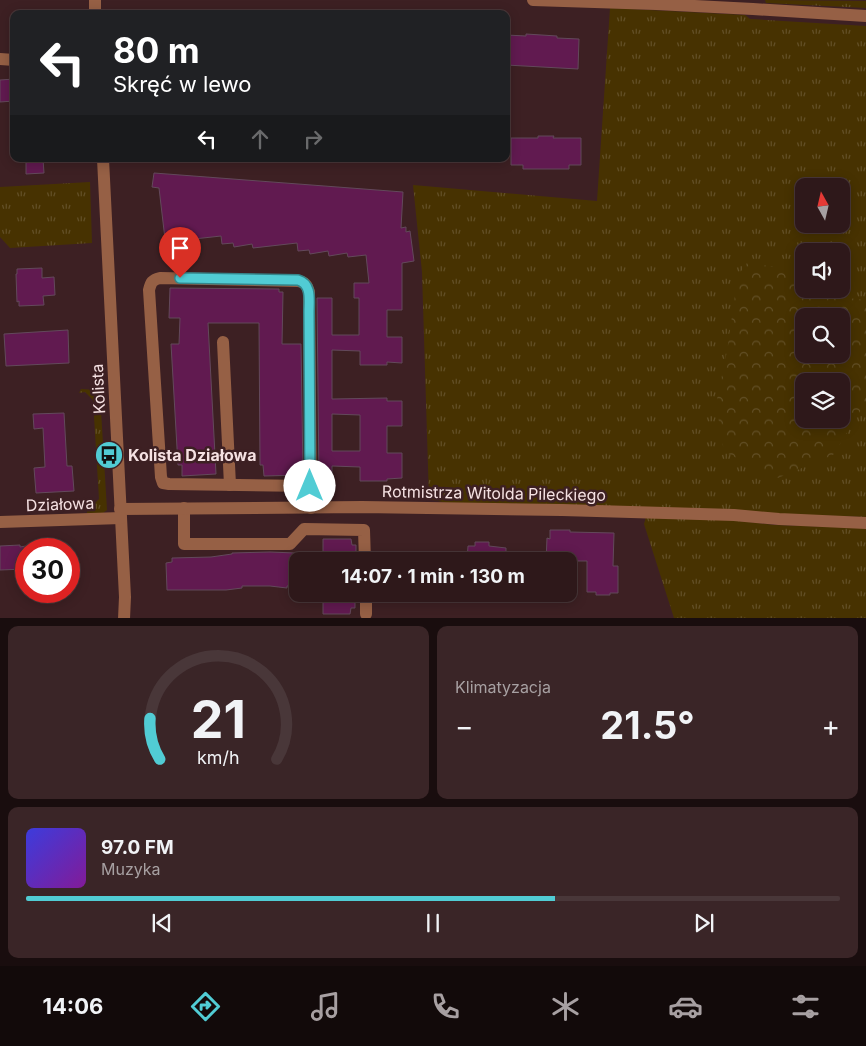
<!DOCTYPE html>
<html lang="pl">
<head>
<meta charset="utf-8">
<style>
	:root { --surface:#2e181a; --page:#3a2527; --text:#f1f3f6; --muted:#a7a0a2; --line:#493739; --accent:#51ccd4 }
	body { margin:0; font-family:Inter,sans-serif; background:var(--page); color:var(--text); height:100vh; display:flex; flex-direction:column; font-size:19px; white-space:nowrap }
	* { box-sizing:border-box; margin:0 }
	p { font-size:16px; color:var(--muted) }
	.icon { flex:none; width:28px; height:28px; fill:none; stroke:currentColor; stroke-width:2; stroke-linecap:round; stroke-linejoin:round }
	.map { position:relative; height:618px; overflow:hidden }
	.drawer { display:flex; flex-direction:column; gap:8px; padding:8px; background:#190d0e; flex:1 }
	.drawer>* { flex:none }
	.banner { position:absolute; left:10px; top:10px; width:500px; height:152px; border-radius:10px; box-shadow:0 2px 12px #0003,0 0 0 1px var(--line); background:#202124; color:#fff; overflow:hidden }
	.needle { width:32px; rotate:352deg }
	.tools { position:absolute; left:795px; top:178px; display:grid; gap:10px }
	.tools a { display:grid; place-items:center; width:55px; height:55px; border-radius:10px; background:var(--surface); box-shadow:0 2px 12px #0003,0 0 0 1px var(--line); font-size:25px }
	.speed { position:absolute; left:15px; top:538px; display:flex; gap:10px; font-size:25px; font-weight:700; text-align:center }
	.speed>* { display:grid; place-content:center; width:65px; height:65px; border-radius:50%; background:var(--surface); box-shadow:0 2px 12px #0003,0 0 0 1px var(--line); line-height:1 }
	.speed .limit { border:8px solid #d22; background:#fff; color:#111 }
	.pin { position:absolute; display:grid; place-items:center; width:42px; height:42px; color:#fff; margin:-51px -21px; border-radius:50% 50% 50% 0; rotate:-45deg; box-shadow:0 0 5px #0007 }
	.pin .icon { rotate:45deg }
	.me { position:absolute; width:55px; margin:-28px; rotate:0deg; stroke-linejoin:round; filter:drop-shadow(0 0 4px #0008) }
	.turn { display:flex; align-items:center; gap:18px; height:105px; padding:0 20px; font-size:22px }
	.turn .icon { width:65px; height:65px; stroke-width:2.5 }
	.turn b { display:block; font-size:35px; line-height:42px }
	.lanes { display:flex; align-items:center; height:48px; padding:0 20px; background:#0003; justify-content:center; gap:25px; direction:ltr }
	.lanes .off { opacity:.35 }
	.big { font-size:38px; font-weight:700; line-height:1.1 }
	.drawer .tile { flex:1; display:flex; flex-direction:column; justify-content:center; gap:8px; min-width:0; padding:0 18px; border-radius:10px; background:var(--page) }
	.drawer .dial { align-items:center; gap:0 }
	.dial svg { height:130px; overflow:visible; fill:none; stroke:var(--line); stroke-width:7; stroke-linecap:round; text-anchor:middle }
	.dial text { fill:var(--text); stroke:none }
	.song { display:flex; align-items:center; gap:15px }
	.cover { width:60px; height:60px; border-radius:8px; background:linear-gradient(135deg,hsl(240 70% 55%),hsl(290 70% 35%)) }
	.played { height:5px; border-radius:2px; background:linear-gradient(90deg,var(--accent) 65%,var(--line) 65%) }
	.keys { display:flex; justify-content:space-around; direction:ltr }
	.heat { display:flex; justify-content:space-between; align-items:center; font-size:28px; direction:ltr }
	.drawer .tiles { flex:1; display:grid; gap:8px; grid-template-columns:1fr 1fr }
	.tile:last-child { grid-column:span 2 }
	.trip { position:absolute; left:289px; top:552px; width:288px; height:50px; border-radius:10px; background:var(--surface); box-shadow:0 2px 12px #0003,0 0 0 1px var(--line); font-weight:700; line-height:50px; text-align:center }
	.tab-bar { display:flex; height:80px; justify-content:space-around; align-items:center; background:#120a0a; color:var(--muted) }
	.tab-bar .icon { width:35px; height:35px }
	.tab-bar .selected { color:var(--accent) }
	.tab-bar b { font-size:22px; color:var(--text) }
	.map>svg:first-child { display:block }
	.grass { fill:url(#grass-tufts); fill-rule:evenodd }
	.forest { fill:url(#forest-crowns); fill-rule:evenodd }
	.building { fill:#611a50; stroke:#63495b; fill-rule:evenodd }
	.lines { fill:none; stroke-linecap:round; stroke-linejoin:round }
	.minor { stroke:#966045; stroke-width:12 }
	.route-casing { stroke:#35858a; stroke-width:12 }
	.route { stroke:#51ccd4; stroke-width:9 }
	.labels { text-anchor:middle; stroke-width:5; stroke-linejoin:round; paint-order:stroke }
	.street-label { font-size:16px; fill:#f5e1e2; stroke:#3d2023 }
	.poi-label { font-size:16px; font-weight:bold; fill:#f5e1e2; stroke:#3d2023; text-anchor:start }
</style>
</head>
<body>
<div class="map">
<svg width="866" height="619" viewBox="0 0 866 619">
	<defs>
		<pattern id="grass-tufts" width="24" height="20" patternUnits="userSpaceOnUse" patternTransform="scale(1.25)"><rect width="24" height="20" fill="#473201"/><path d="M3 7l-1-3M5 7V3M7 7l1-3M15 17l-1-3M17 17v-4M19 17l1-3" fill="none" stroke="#624f26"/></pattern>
		<pattern id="forest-crowns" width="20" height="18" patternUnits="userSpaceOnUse" patternTransform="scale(1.25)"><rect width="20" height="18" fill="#473201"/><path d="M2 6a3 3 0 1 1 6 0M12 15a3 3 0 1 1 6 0" fill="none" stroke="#624f26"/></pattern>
	</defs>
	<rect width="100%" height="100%" fill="#3d2023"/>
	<g class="grass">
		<path d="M 765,0 L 866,1 L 866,8 L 766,3 Z"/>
		<path d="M 610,8 L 745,15 L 750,19 L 866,26 L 866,517 L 447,503 L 429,499 L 422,272 L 413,185 L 597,201 ZM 804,186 L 841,186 L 841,224 L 804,224 ZM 804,251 L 841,251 L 841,289 L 804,289 ZM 804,316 L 841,316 L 841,354 L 804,354 ZM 804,381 L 841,381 L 841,419 L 804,419 Z"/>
		<path d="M 90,182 L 92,243 L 10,248 L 0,237 L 0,187 Z"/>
		<path d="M 81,389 L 97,390 L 100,394 L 107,510 L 103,513 L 87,514 L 87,508 L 91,507 L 99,499 L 93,400 L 85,392 L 79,393 Z"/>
		<path d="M 646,517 L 731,520 L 774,525 L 866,528 L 866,618 L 674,618 L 644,524 Z"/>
	</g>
	<path class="forest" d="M 747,263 L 790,269 L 804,279 L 804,289 L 819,289 L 829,296 L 866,300 L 866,402 L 833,455 L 778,478 L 724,452 L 716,404 L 727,351 L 735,295 L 734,281 ZM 804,316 L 841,316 L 841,354 L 804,354 ZM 804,381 L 841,381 L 841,419 L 804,419 Z"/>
	<g class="building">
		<path d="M 526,34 L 557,36 L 557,38 L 579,39 L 578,69 L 506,65 L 506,35 L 526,36 Z"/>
		<path d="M 14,79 L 14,101 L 0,102 L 0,80 Z"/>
		<path d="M 538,136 L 554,136 L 553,138 L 581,138 L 581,165 L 569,165 L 569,169 L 523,169 L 523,165 L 511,165 L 511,138 L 538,138 Z"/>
		<path d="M 26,159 L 43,159 L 44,173 L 26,174 Z"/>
		<path d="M 154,173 L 403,192 L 401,228 L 406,227 L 406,232 L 410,231 L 414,261 L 402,263 L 402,310 L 387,310 L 387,337 L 402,337 L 402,363 L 387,362 L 387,365 L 360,365 L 360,351 L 332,350 L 332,399 L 387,398 L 387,401 L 402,401 L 402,426 L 387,426 L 387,453 L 402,453 L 402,478 L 387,479 L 387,481 L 360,481 L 360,467 L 332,466 L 332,481 L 319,481 L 317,298 L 332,298 L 332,335 L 359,335 L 359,298 L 354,298 L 354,283 L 369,283 L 366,255 L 348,257 L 347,253 L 329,256 L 328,251 L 310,254 L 309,250 L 298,251 L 297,243 L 253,248 L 252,244 L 234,247 L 233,243 L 222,244 L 221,236 L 176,241 L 176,237 L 165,239 L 159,188 L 152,187 ZM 332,414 L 360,415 L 360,451 L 332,451 Z"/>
		<path d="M 42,268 L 42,278 L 54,277 L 55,295 L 43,296 L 44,305 L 19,306 L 19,301 L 17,302 L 16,274 L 17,274 L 17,269 Z"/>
		<path d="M 170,288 L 279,289 L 279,292 L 283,292 L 282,344 L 301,344 L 303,475 L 264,476 L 263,465 L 260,465 L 259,323 L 208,323 L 216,474 L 182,476 L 182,465 L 178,465 L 171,344 L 179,344 L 180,318 L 169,318 Z"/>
		<path d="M 68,330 L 69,363 L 6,366 L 4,334 Z"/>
		<path d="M 64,413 L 67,466 L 72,466 L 74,491 L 36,493 L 34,468 L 45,467 L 43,428 L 34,429 L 33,414 Z"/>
		<path d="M 550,530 L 570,530 L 570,532 L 614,533 L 613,566 L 618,566 L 618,593 L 610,593 L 610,595 L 596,595 L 596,592 L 587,592 L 587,561 L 546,561 L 547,538 L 550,539 Z"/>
		<path d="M 323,539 L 351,539 L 352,545 L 356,545 L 356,561 L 323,561 Z"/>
		<path d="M 475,542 L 489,542 L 489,546 L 506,548 L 506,561 L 467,560 L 468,546 L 475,546 Z"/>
		<path d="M 20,545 L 20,547 L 26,546 L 26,569 L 0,570 L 0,546 Z"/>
		<path d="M 270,552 L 295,553 L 295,558 L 298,558 L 298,586 L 287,586 L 287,588 L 270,586 L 242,586 L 242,588 L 226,590 L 167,590 L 166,563 L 172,562 L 172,558 L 211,557 L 232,554 L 232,553 Z"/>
		<path d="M 323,594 L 355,594 L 355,608 L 351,608 L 350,614 L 323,614 Z"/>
	</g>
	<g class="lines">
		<g class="minor">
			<path d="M 95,0 L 95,14"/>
			<path d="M 533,0 L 656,4 L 753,9 L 866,16"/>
			<path d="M 0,59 L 14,60"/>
			<path d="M 103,159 L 125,597 L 124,619"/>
			<path d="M 223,342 L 230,485"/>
			<path d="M 310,486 L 169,484 L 163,483 L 161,477 L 149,290 C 151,282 152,280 160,278 L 298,281 C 305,282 307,285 309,292 L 311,508"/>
			<path d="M 184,508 L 184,544 L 290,544 L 304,529 L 364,530 L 365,561"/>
			<path d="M 120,509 L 362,507 L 562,510 L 734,515 L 779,519 L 866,523"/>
			<path d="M 0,522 L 121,518"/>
			<path d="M 366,594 L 366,614"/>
		</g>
	</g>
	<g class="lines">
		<defs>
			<path id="route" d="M 180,278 L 298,280 C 312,284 309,300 309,312 L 310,486"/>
		</defs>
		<use href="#route" class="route-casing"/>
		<use href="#route" class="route"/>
	</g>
	<defs>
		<symbol id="bus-disc" viewBox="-11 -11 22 22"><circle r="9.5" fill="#51ccd4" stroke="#3d2023"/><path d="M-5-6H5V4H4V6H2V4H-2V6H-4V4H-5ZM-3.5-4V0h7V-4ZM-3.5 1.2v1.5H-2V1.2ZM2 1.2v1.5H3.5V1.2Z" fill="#111"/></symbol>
	</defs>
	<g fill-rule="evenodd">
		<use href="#bus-disc" x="93" y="439" width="32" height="32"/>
	</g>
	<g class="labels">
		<g class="street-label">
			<text transform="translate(98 389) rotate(-93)" y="6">Kolista</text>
			<text transform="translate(494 493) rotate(1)" y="6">Rotmistrza Witolda Pileckiego</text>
			<text transform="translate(60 504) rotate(-2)" y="6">Działowa</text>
		</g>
		<g class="poi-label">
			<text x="128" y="461">Kolista Działowa</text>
		</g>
	</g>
</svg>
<div class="tools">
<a><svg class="needle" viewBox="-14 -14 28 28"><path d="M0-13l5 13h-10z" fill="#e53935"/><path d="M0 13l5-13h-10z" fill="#a7a0a2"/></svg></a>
<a><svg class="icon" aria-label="sound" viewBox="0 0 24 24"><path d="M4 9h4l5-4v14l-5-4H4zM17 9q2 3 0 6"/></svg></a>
<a><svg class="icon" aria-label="search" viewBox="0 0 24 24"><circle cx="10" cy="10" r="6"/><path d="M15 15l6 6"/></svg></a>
<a><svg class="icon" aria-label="layers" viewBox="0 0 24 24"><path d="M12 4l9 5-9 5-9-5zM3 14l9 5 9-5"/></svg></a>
</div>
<div class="speed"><div class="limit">30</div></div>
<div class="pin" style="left:180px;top:278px;background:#d93025"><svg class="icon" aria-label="arrive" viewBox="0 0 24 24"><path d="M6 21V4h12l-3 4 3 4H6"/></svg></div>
<svg class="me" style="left:310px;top:486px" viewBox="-20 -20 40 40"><circle r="19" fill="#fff"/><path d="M0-13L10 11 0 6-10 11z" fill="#51ccd4"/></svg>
<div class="trip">14:07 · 1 min · 130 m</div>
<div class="banner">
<div class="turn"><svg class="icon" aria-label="left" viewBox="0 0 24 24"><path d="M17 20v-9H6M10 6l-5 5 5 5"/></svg><div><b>80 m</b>Skręć w lewo</div></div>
<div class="lanes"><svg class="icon" aria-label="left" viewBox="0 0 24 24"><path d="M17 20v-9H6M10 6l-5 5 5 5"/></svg><svg class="icon off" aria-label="ahead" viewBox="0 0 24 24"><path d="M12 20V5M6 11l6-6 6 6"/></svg><svg class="icon off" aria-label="right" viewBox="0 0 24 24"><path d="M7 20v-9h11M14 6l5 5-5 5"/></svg></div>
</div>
</div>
<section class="drawer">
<div class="tiles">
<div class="tile dial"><svg viewBox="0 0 100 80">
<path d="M14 69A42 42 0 1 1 86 69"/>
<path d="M14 69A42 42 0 0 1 8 44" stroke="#51ccd4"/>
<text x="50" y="56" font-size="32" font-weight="700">21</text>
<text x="50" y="72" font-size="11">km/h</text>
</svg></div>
<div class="tile"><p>Klimatyzacja</p>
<div class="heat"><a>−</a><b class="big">21.5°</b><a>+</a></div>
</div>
<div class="tile">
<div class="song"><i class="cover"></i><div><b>97.0 FM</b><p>Muzyka</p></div></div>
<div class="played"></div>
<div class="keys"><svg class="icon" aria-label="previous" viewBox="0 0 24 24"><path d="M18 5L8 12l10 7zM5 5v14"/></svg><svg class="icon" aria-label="pause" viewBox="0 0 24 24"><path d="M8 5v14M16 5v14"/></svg><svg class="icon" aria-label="next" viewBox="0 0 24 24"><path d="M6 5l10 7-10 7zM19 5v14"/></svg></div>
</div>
</div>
</section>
<nav class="tab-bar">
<b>14:06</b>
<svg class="icon selected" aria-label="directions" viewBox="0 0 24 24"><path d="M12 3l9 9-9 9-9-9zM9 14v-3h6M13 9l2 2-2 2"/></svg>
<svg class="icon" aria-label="music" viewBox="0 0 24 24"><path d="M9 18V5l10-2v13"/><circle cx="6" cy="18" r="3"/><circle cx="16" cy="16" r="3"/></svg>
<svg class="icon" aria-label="phone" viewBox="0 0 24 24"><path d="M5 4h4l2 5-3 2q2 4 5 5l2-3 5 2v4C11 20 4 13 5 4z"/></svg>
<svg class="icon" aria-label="climate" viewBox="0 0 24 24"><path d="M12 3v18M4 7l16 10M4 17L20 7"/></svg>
<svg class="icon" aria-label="car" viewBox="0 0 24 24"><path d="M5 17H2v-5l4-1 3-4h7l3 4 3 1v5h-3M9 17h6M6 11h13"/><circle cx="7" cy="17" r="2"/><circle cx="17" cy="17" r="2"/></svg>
<svg class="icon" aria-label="filters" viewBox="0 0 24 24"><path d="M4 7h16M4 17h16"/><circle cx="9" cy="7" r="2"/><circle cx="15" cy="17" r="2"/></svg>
</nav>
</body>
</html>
